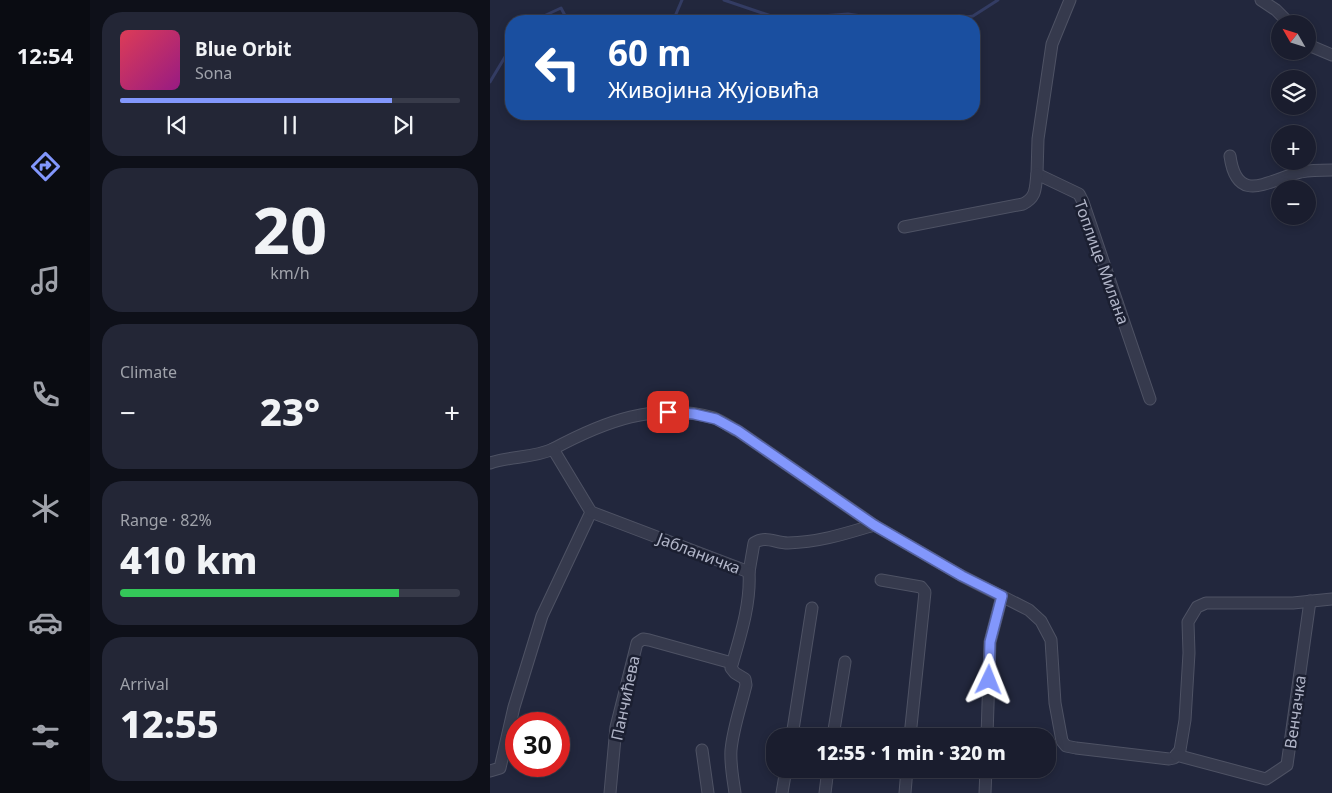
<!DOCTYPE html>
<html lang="en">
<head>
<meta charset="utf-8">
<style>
	:root { --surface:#1a1d2e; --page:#232636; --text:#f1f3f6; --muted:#9fa2aa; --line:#383b4a; --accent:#8297fc }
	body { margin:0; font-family:"Noto Sans",sans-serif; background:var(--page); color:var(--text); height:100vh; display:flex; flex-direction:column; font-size:19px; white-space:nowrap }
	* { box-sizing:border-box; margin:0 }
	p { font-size:16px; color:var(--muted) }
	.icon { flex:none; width:28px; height:28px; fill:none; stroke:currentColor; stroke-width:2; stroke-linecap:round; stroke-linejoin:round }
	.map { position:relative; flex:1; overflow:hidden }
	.drawer { display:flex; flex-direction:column; gap:12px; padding:12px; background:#0e1019; width:400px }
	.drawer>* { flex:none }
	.guide { position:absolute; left:15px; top:15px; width:475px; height:105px; border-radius:20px; box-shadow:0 2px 8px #0003,0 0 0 1px var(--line); background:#1a4fa0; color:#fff; overflow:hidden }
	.needle { width:32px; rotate:309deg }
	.fabs { position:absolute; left:781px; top:15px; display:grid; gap:10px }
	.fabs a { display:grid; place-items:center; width:45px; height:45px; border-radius:50%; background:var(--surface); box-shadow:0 2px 8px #0003,0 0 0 1px var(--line); font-size:25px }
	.speed { position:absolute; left:15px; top:712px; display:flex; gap:10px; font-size:25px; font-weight:700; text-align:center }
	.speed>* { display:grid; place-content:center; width:65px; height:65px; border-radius:50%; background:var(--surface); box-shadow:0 2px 8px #0003,0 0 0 1px var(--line); line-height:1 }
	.speed .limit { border:8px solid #d22; background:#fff; color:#111 }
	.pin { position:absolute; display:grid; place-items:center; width:42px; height:42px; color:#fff; margin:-21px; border-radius:10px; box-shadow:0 2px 8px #0006 }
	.me { position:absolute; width:55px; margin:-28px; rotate:2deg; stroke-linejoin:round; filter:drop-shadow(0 0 4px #0008) }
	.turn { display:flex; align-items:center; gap:18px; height:105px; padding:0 20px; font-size:22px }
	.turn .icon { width:65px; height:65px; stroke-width:2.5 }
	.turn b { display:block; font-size:35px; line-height:42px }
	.big { font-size:38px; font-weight:800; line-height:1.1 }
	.drawer .widget { flex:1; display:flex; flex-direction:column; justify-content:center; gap:8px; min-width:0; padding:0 18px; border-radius:20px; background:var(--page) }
	.drawer .dial { align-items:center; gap:0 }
	.dial b { font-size:65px; line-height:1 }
	.song { display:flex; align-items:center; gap:15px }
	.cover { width:60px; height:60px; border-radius:8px; background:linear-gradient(135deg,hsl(350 70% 55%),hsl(310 70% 35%)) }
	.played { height:5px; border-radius:2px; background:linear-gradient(90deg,var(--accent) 80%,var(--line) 80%) }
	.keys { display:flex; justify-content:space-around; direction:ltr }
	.heat { display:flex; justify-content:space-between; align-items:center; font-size:28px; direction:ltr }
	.charge { height:8px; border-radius:4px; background:linear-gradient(90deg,#34c759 82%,var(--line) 0) }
	.trip { position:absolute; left:276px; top:728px; width:290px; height:50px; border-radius:20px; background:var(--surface); box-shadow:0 2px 8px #0003,0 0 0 1px var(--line); font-weight:800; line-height:50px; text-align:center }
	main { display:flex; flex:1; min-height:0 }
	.tab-bar { display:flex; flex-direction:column; width:90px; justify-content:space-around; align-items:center; background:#0a0c12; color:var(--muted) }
	.tab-bar .icon { width:35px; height:35px }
	.tab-bar .active { color:var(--accent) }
	.tab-bar b { font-size:22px; color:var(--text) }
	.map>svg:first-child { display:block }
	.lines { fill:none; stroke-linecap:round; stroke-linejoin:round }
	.stream { stroke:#333c63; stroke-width:3 }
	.minor-casing { stroke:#4e5264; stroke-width:13 }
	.minor { stroke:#363a4d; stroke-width:11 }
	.route-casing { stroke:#5462a4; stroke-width:12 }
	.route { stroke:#8297fc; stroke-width:9 }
	.labels { text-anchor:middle; stroke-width:5; stroke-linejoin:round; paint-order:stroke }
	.street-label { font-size:16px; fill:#b1b5c8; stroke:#1b1f31 }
</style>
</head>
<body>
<main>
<nav class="tab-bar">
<b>12:54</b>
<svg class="icon active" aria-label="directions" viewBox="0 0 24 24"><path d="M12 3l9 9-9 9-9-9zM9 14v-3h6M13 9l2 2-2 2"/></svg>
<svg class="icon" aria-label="music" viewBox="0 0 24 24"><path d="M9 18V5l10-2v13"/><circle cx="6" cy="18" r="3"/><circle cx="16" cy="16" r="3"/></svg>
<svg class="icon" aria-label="phone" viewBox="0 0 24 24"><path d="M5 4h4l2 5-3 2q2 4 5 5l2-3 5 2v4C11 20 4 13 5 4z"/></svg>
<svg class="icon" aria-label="climate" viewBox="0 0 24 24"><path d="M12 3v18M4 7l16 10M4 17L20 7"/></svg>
<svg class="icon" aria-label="car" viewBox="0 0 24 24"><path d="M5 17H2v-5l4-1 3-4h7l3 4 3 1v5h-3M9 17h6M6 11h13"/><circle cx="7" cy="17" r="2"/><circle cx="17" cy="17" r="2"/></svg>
<svg class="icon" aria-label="filters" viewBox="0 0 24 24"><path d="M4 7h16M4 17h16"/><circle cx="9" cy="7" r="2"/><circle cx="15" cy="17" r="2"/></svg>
</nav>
<section class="drawer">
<div class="widget">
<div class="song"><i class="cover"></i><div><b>Blue Orbit</b><p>Sona</p></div></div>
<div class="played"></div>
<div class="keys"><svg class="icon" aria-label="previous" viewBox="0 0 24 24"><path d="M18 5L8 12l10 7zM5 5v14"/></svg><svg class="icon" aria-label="pause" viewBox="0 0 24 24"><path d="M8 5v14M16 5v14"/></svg><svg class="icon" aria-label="next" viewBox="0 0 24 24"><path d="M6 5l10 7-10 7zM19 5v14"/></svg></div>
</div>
<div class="widget dial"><b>20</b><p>km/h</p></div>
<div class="widget"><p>Climate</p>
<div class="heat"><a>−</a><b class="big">23°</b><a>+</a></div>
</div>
<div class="widget"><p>Range · 82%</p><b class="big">410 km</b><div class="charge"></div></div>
<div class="widget"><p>Arrival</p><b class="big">12:55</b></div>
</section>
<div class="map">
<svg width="842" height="793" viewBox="0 0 842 793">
	<rect width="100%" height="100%" fill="#22273d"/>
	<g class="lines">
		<g class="stream">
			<path d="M 234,0 L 290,19 L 358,14 L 405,21"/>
			<path d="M 43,21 L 71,8 L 78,21"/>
			<path d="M 183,21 L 192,0"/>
			<path d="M 450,21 L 483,16 L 508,0"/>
			<path d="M 0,82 L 21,47"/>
		</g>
		<defs>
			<g id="minor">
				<path d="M 580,0 L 562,44 L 548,139 L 547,174 L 589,194 L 593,202 L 660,399"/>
				<path d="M 771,0 L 786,10 L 800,24"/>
				<path d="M 818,41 L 823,47 L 842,55"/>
				<path d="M 740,156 C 747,207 780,179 811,172 C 821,170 832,170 842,170"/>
				<path d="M 414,227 L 533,204 C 547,197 545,188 547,174"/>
				<path d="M 63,449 C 113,422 166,401 224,418 C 232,421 240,427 248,431 L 384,525 L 472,576 L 539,610 L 551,621 L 561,640 L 565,703 L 572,741 L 576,746 L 586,748 L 679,759 L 684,758 L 690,750 L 695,720 L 699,653 L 698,622 L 707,607 L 716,603 L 803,603 L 842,599"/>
				<path d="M 0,463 C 20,456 44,458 63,449 L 101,512 L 52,616 L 24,707 L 10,768 L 0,771"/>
				<path d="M 101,512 L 259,572 L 264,543 C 276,535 285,543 298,543 C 330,542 354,534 384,525"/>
				<path d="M 391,580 L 431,587 L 435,592 L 420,736"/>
				<path d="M 302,736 L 322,608"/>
				<path d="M 343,736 L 355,662"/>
				<path d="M 497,736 L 500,642 L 512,596"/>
				<path d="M 212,750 L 218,793"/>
				<path d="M 686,755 L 776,779 L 797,765 L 820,601"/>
				<path d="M 120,793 L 126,727 L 147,643 L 153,639 L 159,640 L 242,663"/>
				<path d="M 245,793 C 243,779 240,764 241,750 C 243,728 251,706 256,685 L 255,679 L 245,673 L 241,668 C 250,637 261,604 259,572"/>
				<path d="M 292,793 L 296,769"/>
				<path d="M 335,793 L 338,769"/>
				<path d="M 415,793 L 417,769"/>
				<path d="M 495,793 L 496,769"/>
			</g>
		</defs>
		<use href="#minor" class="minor-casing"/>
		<use href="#minor" class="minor"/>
	</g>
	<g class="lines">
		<defs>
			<path id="route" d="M 178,412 L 204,414 L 226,419 L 248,431 L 384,525 L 472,576 L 512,596 L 500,642 L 499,680"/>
		</defs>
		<use href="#route" class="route-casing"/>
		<use href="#route" class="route"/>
	</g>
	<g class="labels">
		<g class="street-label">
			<text transform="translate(612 262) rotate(70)" y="6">Топлице Милана</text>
			<text transform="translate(209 553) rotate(21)" y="6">Јабланичка</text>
			<text transform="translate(135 698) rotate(-78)" y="6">Панчићева</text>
			<text transform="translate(805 712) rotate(-82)" y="6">Венчачка</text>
		</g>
	</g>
</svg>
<div class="fabs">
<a><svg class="needle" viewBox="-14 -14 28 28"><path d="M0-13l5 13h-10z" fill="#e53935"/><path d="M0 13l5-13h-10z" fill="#9fa2aa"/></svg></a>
<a><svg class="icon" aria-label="layers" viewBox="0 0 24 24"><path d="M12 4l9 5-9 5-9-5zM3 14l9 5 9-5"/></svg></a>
<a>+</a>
<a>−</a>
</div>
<div class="speed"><div class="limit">30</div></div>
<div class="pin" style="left:178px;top:412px;background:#d93025"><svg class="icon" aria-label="arrive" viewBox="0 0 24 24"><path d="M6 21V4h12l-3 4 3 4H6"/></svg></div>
<svg class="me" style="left:499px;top:680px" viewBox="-20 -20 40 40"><path d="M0-17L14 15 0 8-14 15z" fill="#8297fc" stroke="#fff" stroke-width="4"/></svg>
<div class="trip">12:55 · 1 min · 320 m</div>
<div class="guide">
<div class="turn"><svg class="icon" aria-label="left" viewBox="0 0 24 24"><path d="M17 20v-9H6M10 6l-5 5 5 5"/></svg><div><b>60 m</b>Живојина Жујовића</div></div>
</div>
</div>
</main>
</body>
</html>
